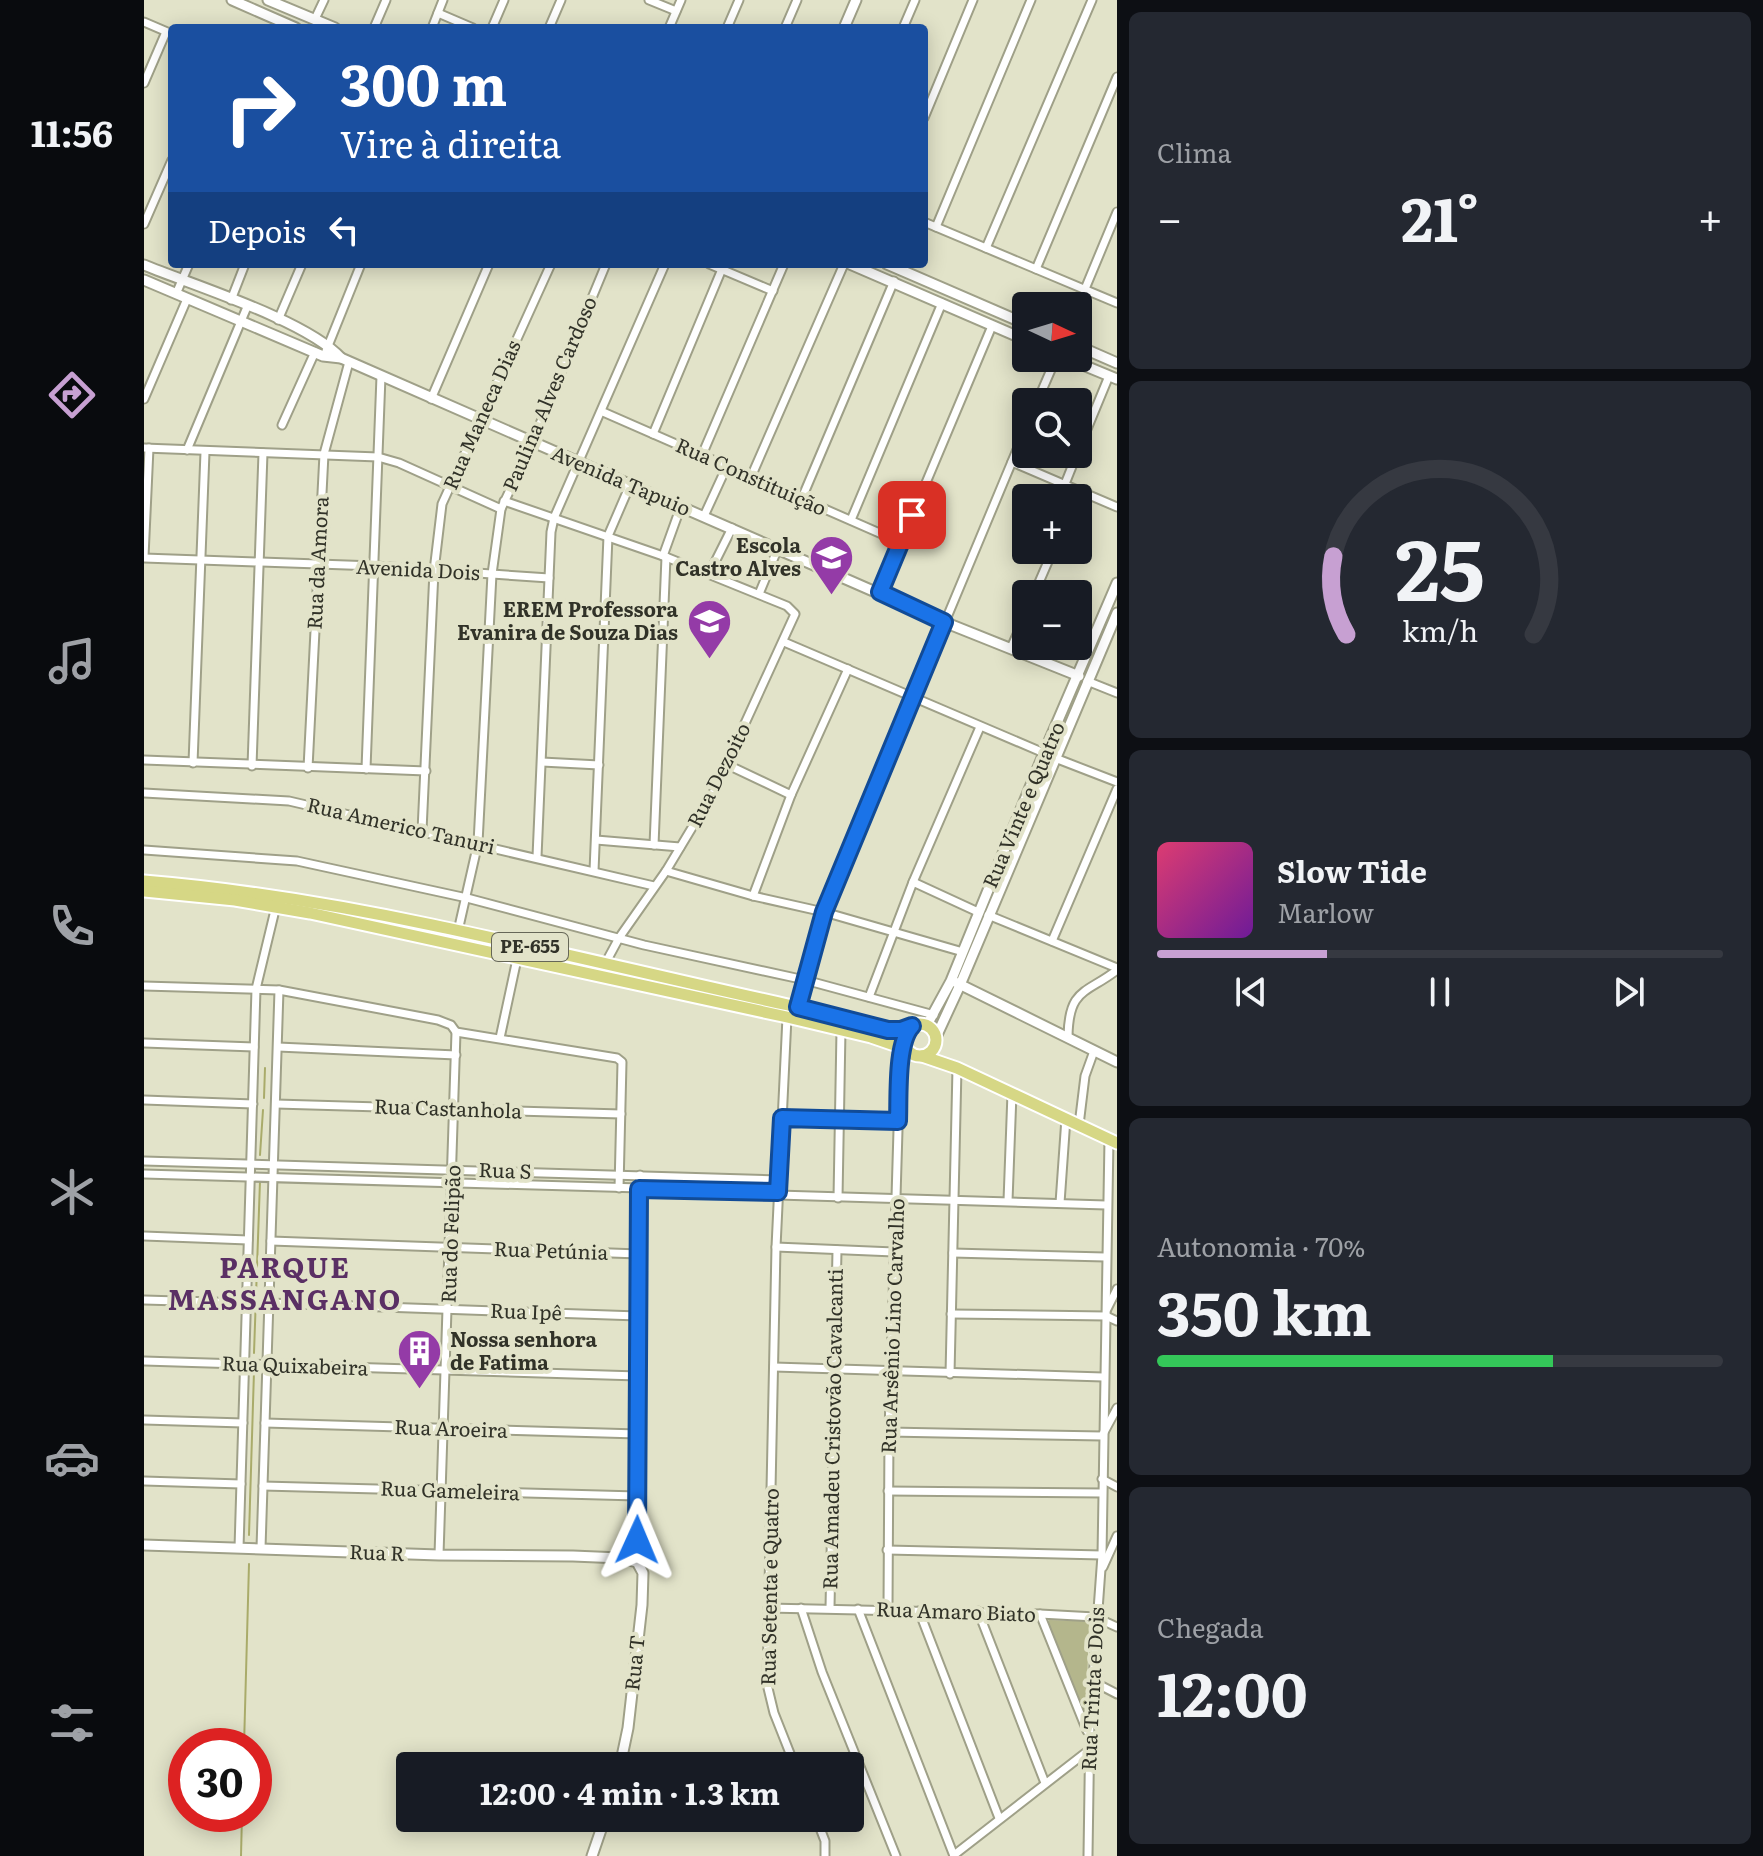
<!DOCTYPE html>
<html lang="pt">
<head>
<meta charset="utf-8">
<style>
	:root { --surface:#171b24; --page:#242831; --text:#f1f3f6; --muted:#9ea1a6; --line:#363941; --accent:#c7a0d2 }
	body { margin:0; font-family:Literata,serif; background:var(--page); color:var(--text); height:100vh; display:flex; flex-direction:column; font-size:30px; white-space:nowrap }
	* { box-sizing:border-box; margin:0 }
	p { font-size:26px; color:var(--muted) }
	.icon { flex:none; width:44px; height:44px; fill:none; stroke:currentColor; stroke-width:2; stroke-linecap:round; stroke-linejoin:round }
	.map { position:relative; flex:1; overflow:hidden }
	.panel { display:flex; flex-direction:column; gap:12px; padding:12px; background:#0d0f14; width:646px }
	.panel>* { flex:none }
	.top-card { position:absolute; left:24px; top:24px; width:760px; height:244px; border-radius:8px; box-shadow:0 4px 20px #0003; background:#1a4fa0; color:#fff; overflow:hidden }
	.needle { width:52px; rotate:94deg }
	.fabs { position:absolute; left:868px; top:292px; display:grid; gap:16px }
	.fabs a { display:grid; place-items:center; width:80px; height:80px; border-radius:8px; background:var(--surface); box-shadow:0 4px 20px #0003; font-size:40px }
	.speed { position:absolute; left:24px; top:1728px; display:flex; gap:16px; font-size:40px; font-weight:700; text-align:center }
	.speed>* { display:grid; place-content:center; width:104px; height:104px; border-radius:50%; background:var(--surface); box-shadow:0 4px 20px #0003; line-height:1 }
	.speed .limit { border:12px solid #d22; background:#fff; color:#111 }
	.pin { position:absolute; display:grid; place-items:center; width:68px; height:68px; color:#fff; margin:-34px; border-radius:16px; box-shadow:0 4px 12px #0006 }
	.me { position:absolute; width:88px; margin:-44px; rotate:1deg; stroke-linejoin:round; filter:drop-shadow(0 0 6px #0008) }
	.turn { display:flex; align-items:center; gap:28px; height:168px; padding:0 40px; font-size:36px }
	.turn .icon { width:104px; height:104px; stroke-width:2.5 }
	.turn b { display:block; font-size:56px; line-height:68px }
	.then { display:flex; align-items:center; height:76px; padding:0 40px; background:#0003; gap:16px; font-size:30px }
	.big { font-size:60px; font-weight:700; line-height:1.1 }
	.panel .widget { flex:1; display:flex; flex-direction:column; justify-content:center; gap:12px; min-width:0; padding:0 28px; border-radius:12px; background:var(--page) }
	.panel .dial { align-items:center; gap:0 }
	.dial svg { height:208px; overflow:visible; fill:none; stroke:var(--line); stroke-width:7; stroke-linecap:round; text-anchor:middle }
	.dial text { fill:var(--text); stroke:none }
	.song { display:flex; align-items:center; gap:24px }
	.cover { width:96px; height:96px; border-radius:12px; background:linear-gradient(135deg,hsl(340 70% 55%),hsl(280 70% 35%)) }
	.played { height:8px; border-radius:4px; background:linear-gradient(90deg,var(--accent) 30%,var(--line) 30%) }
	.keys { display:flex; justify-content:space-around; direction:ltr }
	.heat { display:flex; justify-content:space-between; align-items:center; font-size:44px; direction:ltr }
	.charge { height:12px; border-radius:6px; background:linear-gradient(90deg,#34c759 70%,var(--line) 0) }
	.trip { position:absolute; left:252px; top:1752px; width:468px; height:80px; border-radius:8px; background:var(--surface); box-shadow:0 4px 20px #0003; font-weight:700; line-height:80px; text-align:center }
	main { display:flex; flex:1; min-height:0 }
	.menu { display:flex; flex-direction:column; width:144px; justify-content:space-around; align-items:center; background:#090b0e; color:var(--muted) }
	.menu .icon { width:56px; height:56px }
	.menu .active { color:var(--accent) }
	.menu b { font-size:36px; color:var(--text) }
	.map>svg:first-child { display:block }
	.green { fill:#b4b68c }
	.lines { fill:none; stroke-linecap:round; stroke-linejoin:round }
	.stream { stroke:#a9ab6a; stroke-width:2 }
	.minor-casing { stroke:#9fa088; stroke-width:11 }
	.tertiary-casing { stroke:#9fa088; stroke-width:13 }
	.primary-casing { stroke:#fff; stroke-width:15 }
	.minor { stroke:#fff; stroke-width:7 }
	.tertiary { stroke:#fff; stroke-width:9 }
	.primary { stroke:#d6d785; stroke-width:11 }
	.route-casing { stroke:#114b97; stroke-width:20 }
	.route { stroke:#1a73e8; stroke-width:14 }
	.labels { text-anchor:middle; stroke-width:8; stroke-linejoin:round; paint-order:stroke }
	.shield { fill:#e2e3c9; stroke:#666758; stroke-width:2 }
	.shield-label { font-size:18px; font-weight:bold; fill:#313228 }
	.street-label { font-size:20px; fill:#313228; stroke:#e2e3c9 }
	.poi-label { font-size:20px; font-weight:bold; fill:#313228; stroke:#e2e3c9; text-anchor:end }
	.district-label { font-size:28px; font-weight:bold; letter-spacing:2px; fill:#5a2f64; stroke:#e2e3c9 }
</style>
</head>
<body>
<main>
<nav class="menu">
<b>11:56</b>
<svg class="icon active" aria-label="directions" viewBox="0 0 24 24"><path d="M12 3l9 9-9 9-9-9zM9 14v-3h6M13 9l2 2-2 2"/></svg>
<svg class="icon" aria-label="music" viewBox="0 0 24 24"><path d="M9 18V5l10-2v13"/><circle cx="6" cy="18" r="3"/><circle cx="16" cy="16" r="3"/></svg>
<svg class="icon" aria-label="phone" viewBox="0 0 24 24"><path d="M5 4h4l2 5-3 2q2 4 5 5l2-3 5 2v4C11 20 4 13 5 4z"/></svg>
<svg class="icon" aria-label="climate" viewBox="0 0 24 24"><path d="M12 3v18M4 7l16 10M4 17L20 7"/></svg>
<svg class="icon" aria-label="car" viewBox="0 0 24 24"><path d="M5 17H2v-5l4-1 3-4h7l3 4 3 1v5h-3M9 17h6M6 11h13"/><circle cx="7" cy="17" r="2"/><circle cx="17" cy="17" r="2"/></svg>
<svg class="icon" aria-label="filters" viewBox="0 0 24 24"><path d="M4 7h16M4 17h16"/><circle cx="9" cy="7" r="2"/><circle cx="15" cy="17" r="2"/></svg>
</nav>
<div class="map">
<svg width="973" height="1856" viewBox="0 0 973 1856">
	<rect width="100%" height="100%" fill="#e2e3c9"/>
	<path class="green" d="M 905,1620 L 942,1621 L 945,1624 L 942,1716 L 904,1623 Z"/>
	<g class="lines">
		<g class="stream">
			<path d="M 120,1098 L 121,1068"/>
			<path d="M 116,1155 L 119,1110"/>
			<path d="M 110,1353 L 116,1181"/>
			<path d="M 105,1535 L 110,1371"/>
			<path d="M 100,1746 L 105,1564"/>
			<path d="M 97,1856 L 98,1814"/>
		</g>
		<defs>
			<g id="minor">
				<path d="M 505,0 L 532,11"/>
				<path d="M 294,13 L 329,28"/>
				<path d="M 171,19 L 180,0"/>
				<path d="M 0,22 L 28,34"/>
				<path d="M 230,28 L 242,0"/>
				<path d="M 288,28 L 299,0"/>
				<path d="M 348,28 L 360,0"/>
				<path d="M 405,28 L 417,0"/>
				<path d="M 525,28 L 537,0"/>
				<path d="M 583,28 L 595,0"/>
				<path d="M 641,28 L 653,0"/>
				<path d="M 759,28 L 771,0"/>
				<path d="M 0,83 L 22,32"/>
				<path d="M 780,118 L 829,0"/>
				<path d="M 780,222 L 973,303"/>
				<path d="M 0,224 L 28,160"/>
				<path d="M 792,227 L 887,0"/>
				<path d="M 842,248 L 948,0"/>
				<path d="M 565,264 L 629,291"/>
				<path d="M 892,269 L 973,77"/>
				<path d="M 941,289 L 973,212"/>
				<path d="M 32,294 L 45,264"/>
				<path d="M 87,300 L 101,264"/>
				<path d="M 134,320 L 158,264"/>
				<path d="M 182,351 L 217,264"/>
				<path d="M 0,399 L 43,299"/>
				<path d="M 287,399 L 345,264"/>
				<path d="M 893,402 L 912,358"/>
				<path d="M 459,412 L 756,542"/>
				<path d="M 138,425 L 171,352"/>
				<path d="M 509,434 L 578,269"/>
				<path d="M 0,448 L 234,457 L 255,463 L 357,509"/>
				<path d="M 43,450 L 103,307"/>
				<path d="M 934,451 L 965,376"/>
				<path d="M 558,455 L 640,264"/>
				<path d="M 868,462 L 973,507"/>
				<path d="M 607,477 L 700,264"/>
				<path d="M 921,484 L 933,454"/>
				<path d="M 658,498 L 750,281"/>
				<path d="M 360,501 L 522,557 L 643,606 L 651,614 L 570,791 L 522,871 L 475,938 L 461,964"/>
				<path d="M 560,516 L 583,466"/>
				<path d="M 707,520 L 798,303"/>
				<path d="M 519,556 L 537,506"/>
				<path d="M 0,557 L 5,448"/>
				<path d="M 0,558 L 231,566 L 405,578"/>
				<path d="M 565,574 L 588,528"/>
				<path d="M 736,592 L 848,326"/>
				<path d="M 615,594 L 634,548"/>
				<path d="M 890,594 L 909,550"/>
				<path d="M 640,642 L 900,753"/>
				<path d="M 867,648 L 882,614"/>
				<path d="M 943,681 L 973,693"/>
				<path d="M 911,758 L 973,782"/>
				<path d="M 0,760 L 282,771"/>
				<path d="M 398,762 L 455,765"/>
				<path d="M 49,763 L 61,452"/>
				<path d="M 584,765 L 647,795"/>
				<path d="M 108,766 L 119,453"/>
				<path d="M 164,768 L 180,454 L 205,362"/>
				<path d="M 222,769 L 237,376"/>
				<path d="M 0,793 L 145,801 L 510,886"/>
				<path d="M 278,831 L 290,571 L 298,504 L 407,264"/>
				<path d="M 452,840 L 536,847"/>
				<path d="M 510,845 L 522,557"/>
				<path d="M 0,850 L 153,861 L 323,898 L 500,945 L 661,980 L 790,1015"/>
				<path d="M 393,857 L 407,532 L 410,518 L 521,264"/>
				<path d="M 450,871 L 464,536 L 486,485"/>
				<path d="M 522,871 L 609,896 L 680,912 L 819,952"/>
				<path d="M 769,882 L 834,912"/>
				<path d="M 609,896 L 647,795 L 704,669"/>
				<path d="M 844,915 L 973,968"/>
				<path d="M 314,931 L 334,843 L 348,574 L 357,509 L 388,443 L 462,264"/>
				<path d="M 908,941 L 973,789"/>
				<path d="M 0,986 L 135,990 L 294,1020 L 307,1025 L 312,1032 L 295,1555"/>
				<path d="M 725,997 L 769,882 L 836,727"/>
				<path d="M 654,1007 L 680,912 L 882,428"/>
				<path d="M 643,1017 L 632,1247 L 623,1684 L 630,1713 L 651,1766"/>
				<path d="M 312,1032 L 473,1058 L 478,1062 L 475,1188"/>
				<path d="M 924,1036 C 925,988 942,994 973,970"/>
				<path d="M 356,1038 L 373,959"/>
				<path d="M 0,1043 L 110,1047"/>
				<path d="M 134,1047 L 312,1055"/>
				<path d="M 0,1100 L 109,1104"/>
				<path d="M 132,1104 L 477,1114"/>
				<path d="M 638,1118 L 754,1121"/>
				<path d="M 935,1125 L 941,1076 L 950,1051"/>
				<path d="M 0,1161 L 635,1180"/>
				<path d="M 0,1174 L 634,1192"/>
				<path d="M 634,1195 L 962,1205"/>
				<path d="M 694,1198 L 697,1030"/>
				<path d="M 864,1201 L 868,1093"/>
				<path d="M 916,1203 L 922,1118"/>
				<path d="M 0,1236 L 104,1240"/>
				<path d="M 127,1241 L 495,1254"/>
				<path d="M 632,1247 L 750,1252"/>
				<path d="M 809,1253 L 961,1257"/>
				<path d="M 0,1300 L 103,1303"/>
				<path d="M 125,1303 L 494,1316"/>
				<path d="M 963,1309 L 973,1289"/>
				<path d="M 807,1314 L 962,1316 L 973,1321"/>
				<path d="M 0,1361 L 494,1376"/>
				<path d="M 630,1367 L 959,1377"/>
				<path d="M 806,1374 L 813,1068"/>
				<path d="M 0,1420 L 99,1423"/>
				<path d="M 121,1423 L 494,1434"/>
				<path d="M 745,1432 L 958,1436"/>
				<path d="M 959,1434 L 973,1408"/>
				<path d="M 958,1479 L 973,1487"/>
				<path d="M 0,1481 L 97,1484"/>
				<path d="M 119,1486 L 493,1496"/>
				<path d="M 744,1491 L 958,1493"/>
				<path d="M 95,1548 L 112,989 L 132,906"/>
				<path d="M 117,1548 L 135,990"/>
				<path d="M 743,1550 L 958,1555"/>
				<path d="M 493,1562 L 496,1175"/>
				<path d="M 959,1567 L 973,1536"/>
				<path d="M 624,1608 L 896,1614 L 951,1617 L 973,1627"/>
				<path d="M 657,1608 L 678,1672 L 752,1856"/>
				<path d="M 686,1608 L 693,1250"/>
				<path d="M 714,1609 L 810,1856"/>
				<path d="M 744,1609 L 745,1432 L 756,1063 L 761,1044"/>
				<path d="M 775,1611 L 855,1818"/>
				<path d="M 834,1611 L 901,1783"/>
				<path d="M 896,1614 L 943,1731"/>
				<path d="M 948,1681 L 973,1694"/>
				<path d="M 478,1759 L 516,1766"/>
				<path d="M 672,1818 L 681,1841 L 681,1856"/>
				<path d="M 810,1855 L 945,1750"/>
				<path d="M 944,1856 L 946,1720 L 958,1555 L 965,1139"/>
			</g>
			<g id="tertiary">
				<path d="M 88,0 L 152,28"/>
				<path d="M 124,0 L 191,28"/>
				<path d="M 700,28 L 712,0"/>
				<path d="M 706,264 L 882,340"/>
				<path d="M 743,264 L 882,324"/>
				<path d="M 0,265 C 51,286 162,320 197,358"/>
				<path d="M 0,280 L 179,356 L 197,358 L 800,622 L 935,676"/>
				<path d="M 934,346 L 973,363"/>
				<path d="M 922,358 L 973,379"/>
				<path d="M 811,982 L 973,1062"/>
				<path d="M 783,1025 L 807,981 L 900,753 L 973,583"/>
				<path d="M 792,1037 L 816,985 L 973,613"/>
				<path d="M 0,1545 L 295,1555 L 429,1556 L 476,1558 L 493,1562 L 499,1573 L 498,1605 L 484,1728 L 476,1766"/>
				<path d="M 448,1856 L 461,1818"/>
			</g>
			<g id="primary">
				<path d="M 0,881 C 97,889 193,905 288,925 C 407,950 525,979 644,1005 C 679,1013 735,1037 768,1026"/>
				<path d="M 0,891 L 91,900 L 166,913 L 643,1017 L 727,1037 L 762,1049"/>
				<circle cx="776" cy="1040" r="16"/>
				<path d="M 778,1056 L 813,1068 L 973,1143"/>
			</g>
		</defs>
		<use href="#minor" class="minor-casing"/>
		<use href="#tertiary" class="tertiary-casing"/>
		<use href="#primary" class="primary-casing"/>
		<use href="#minor" class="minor"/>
		<use href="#tertiary" class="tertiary"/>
		<use href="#primary" class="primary"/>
	</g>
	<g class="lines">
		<defs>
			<path id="route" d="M 493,1540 L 495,1189 L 634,1192 L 638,1118 L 754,1121 C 755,1097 752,1042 768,1026 L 757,1030 L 744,1030 L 654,1007 L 680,912 L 800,622 L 736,592 L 768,515"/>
		</defs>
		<use href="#route" class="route-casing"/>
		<use href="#route" class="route"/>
	</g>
	<defs>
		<symbol id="school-pin" viewBox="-11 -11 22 30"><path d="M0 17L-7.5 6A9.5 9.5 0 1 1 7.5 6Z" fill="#943ba7" stroke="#e2e3c9"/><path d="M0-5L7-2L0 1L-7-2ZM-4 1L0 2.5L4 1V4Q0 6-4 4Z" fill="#fff"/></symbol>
		<symbol id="building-pin" viewBox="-11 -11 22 30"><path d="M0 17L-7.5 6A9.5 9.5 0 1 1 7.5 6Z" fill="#943ba7" stroke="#e2e3c9"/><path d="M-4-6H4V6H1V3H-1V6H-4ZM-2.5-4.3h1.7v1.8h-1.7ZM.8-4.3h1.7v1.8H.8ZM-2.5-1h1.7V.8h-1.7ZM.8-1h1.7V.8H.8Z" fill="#fff"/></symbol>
	</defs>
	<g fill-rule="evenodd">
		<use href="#school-pin" x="662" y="532" width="51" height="69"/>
		<use href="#school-pin" x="540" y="596" width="51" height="69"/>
		<use href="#building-pin" x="250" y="1326" width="51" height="69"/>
	</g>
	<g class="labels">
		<rect class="shield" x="348" y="933" width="76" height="28" rx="6"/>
		<g class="shield-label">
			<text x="386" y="953">PE-655</text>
		</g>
		<g class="street-label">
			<text transform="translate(406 394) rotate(-67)" y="7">Paulina Alves Cardoso</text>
			<text transform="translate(338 415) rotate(-66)" y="7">Rua Maneca Dias</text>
			<text transform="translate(607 477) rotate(24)" y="7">Rua Constituição</text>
			<text transform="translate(477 481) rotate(23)" y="7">Avenida Tapuio</text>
			<text transform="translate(174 563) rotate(-87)" y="7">Rua da Amora</text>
			<text transform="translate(274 570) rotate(3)" y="7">Avenida Dois</text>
			<text transform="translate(575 775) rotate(-63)" y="7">Rua Dezoito</text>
			<text transform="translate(880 805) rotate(-67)" y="7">Rua Vinte e Quatro</text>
			<text transform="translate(257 826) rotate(13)" y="7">Rua Americo Tanuri</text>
			<text transform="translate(304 1109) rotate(2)" y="7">Rua Castanhola</text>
			<text transform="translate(361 1171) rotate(2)" y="7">Rua S</text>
			<text transform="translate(307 1234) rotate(-88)" y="7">Rua do Felipão</text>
			<text transform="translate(407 1251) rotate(2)" y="7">Rua Petúnia</text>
			<text transform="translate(382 1312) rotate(2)" y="7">Rua Ipê</text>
			<text transform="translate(749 1326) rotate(-88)" y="7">Rua Arsênio Lino Carvalho</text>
			<text transform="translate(151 1366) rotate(2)" y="7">Rua Quixabeira</text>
			<text transform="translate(307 1429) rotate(2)" y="7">Rua Aroeira</text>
			<text transform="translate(689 1429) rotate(-89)" y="7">Rua Amadeu Cristovão Cavalcanti</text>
			<text transform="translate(306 1491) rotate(2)" y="7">Rua Gameleira</text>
			<text transform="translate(233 1553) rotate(2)" y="7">Rua R</text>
			<text transform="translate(626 1587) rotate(-89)" y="7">Rua Setenta e Quatro</text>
			<text transform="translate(812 1612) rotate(2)" y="7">Rua Amaro Biato</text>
			<text transform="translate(491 1663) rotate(-84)" y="7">Rua T</text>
			<text transform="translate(949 1689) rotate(-87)" y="7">Rua Trinta e Dois</text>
		</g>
		<g class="poi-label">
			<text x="657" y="553">Escola<tspan x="657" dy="23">Castro Alves</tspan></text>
			<text x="534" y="617">EREM Professora<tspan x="534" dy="23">Evanira de Souza Dias</tspan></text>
			<text x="306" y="1347" text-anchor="start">Nossa senhora<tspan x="306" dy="23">de Fatima</tspan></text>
		</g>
		<g class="district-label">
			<text x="141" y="1278">PARQUE<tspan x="141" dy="32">MASSANGANO</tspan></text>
		</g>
	</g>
</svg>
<div class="fabs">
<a><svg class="needle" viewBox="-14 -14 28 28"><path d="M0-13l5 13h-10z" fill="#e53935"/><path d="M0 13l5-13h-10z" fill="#9ea1a6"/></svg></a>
<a><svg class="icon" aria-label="search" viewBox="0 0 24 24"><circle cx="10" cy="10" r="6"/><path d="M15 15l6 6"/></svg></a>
<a>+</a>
<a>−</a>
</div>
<div class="speed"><div class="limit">30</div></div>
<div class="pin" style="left:768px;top:515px;background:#d93025"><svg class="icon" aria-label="arrive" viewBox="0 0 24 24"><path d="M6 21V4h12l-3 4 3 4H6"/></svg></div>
<svg class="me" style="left:493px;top:1540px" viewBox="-20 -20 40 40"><path d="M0-17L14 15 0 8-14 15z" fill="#1a73e8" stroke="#fff" stroke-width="4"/></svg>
<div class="trip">12:00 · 4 min · 1.3 km</div>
<div class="top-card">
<div class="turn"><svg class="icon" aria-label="right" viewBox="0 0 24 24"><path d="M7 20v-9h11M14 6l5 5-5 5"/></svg><div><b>300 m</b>Vire à direita</div></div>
<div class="then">Depois<svg class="icon" aria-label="left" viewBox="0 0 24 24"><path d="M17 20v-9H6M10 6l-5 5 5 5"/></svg></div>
</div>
</div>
<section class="panel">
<div class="widget"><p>Clima</p>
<div class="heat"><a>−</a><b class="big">21°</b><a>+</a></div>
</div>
<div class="widget dial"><svg viewBox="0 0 100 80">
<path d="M14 69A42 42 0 1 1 86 69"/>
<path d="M14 69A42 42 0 0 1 9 39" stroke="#c7a0d2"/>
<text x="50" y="56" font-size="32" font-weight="700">25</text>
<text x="50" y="72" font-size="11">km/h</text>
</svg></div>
<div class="widget">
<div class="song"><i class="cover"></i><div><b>Slow Tide</b><p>Marlow</p></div></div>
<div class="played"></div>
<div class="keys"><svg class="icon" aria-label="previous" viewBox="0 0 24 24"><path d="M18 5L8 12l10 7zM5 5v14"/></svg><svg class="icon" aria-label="pause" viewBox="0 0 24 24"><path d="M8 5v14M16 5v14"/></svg><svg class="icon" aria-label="next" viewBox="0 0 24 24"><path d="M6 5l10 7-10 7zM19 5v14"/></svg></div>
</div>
<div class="widget"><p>Autonomia · 70%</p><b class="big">350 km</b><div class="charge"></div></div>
<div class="widget"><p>Chegada</p><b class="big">12:00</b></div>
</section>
</main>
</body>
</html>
